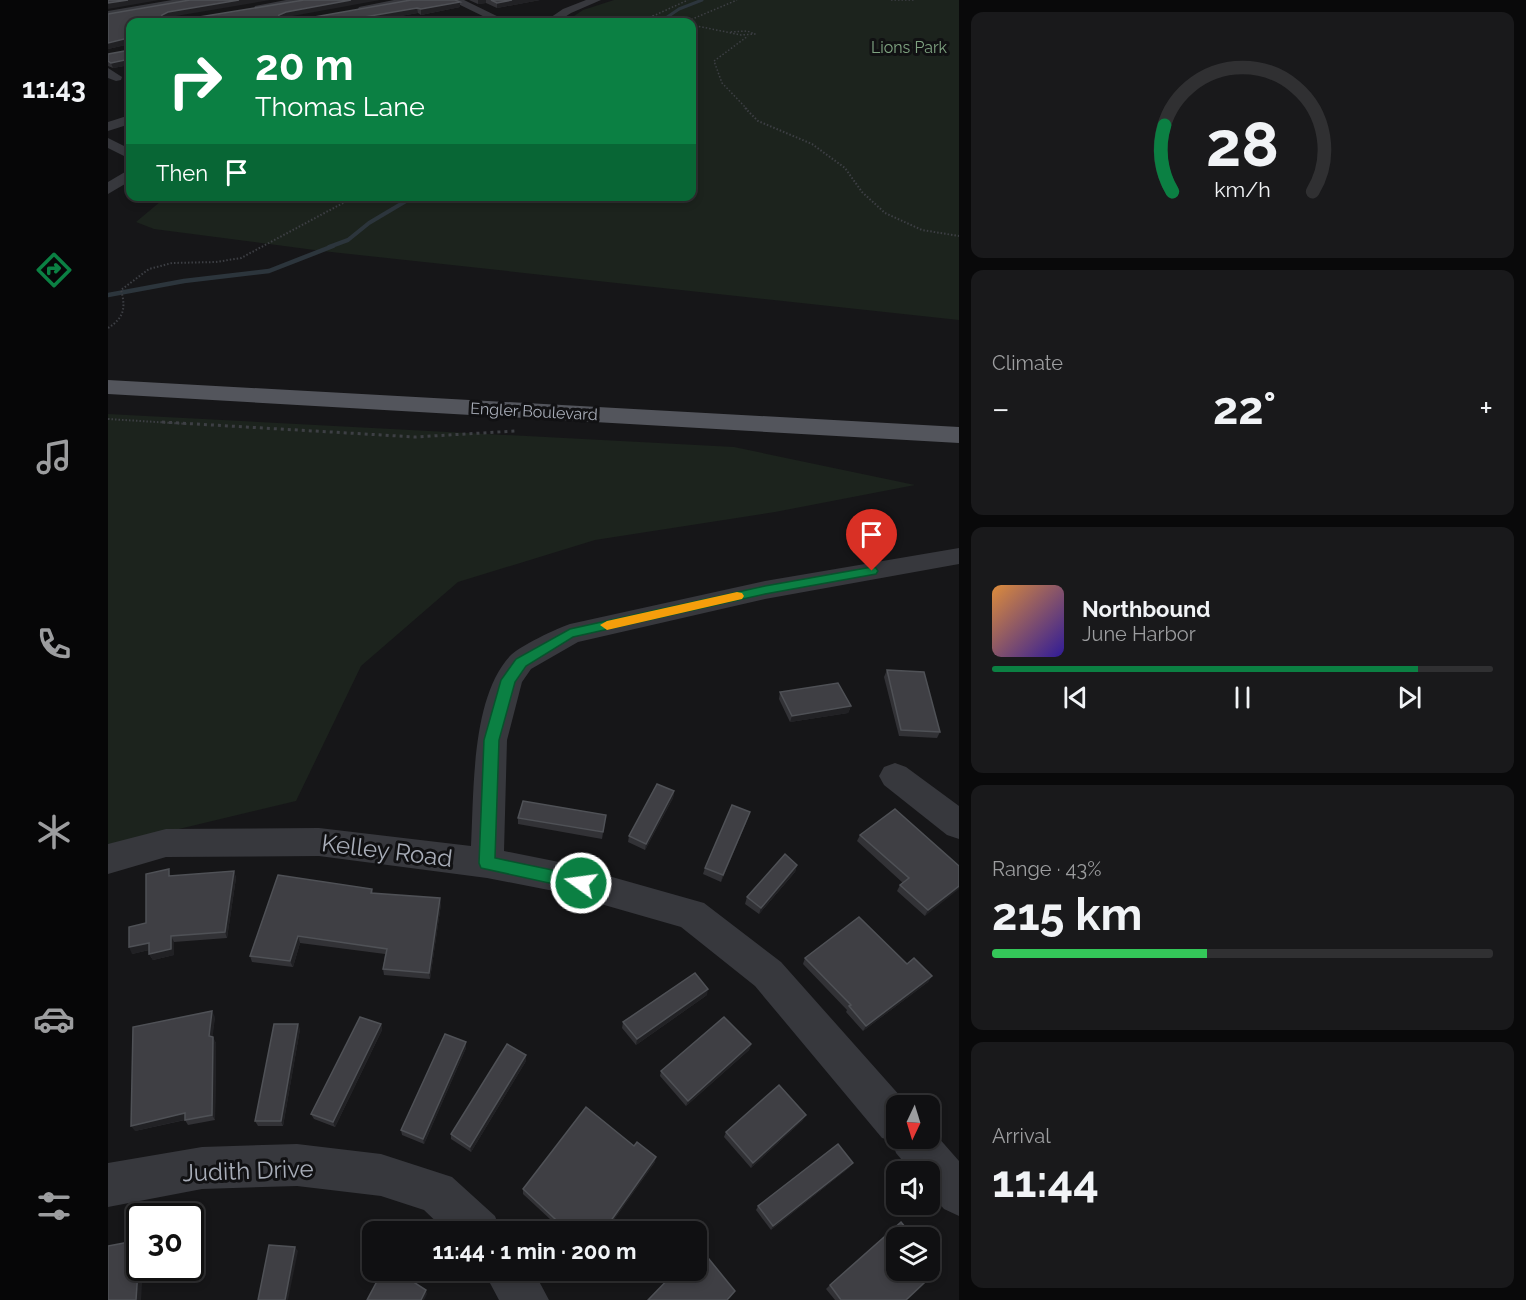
<!DOCTYPE html>
<html lang="en">
<head>
<meta charset="utf-8">
<style>
	:root { --surface:#101012; --page:#19191b; --text:#f1f3f6; --muted:#9c9d9f; --line:#303032; --accent:#0b8043 }
	body { margin:0; font-family:Raleway,sans-serif; background:var(--page); color:var(--text); height:100vh; display:flex; flex-direction:column; font-size:22px; white-space:nowrap }
	* { box-sizing:border-box; margin:0 }
	p { font-size:20px; color:var(--muted) }
	.icon { flex:none; width:33px; height:33px; fill:none; stroke:currentColor; stroke-width:2; stroke-linecap:round; stroke-linejoin:round }
	.map { position:relative; flex:1; overflow:hidden }
	.details { display:flex; flex-direction:column; gap:12px; padding:12px; background:#09090a; width:567px }
	.details>* { flex:none }
	.hud { position:absolute; left:18px; top:18px; width:570px; height:183px; border-radius:12px; box-shadow:0 3px 9px #0003,0 0 0 2px var(--line); background:#0b8043; color:#fff; overflow:hidden }
	.needle { width:39px; rotate:184deg }
	.buttons { position:absolute; left:778px; top:1095px; display:grid; gap:12px }
	.buttons a { display:grid; place-items:center; width:54px; height:54px; border-radius:12px; background:var(--surface); box-shadow:0 3px 9px #0003,0 0 0 2px var(--line); font-size:30px }
	.speed { position:absolute; left:18px; top:1203px; display:flex; gap:12px; font-size:30px; font-weight:700; text-align:center }
	.speed>* { display:grid; place-content:center; width:78px; height:78px; border-radius:50%; background:var(--surface); box-shadow:0 3px 9px #0003,0 0 0 2px var(--line); line-height:1 }
	.speed .limit { border:3px solid #111; border-radius:9px; background:#fff; color:#111 }
	.pin { position:absolute; display:grid; place-items:center; width:51px; height:51px; color:#fff; margin:-62px -26px; border-radius:50% 50% 50% 0; rotate:-45deg; box-shadow:0 0 6px #0007 }
	.pin .icon { rotate:45deg }
	.me { position:absolute; width:66px; margin:-33px; rotate:284deg; stroke-linejoin:round; filter:drop-shadow(0 0 4px #0008) }
	.turn { display:flex; align-items:center; gap:21px; height:126px; padding:0 30px; font-size:27px }
	.turn .icon { width:78px; height:78px; stroke-width:2.5 }
	.turn b { display:block; font-size:42px; line-height:51px }
	.then { display:flex; align-items:center; height:57px; padding:0 30px; background:#0003; gap:12px; font-size:22px }
	.big { font-size:45px; font-weight:700; line-height:1.1 }
	.details .widget { flex:1; display:flex; flex-direction:column; justify-content:center; gap:9px; min-width:0; padding:0 21px; border-radius:12px; background:var(--page) }
	.details .dial { align-items:center; gap:0 }
	.dial svg { height:156px; overflow:visible; fill:none; stroke:var(--line); stroke-width:7; stroke-linecap:round; text-anchor:middle }
	.dial text { fill:var(--text); stroke:none }
	.song { display:flex; align-items:center; gap:18px }
	.cover { width:72px; height:72px; border-radius:9px; background:linear-gradient(135deg,hsl(30 70% 55%),hsl(250 70% 35%)) }
	.played { height:6px; border-radius:3px; background:linear-gradient(90deg,var(--accent) 85%,var(--line) 85%) }
	.keys { display:flex; justify-content:space-around; direction:ltr }
	.heat { display:flex; justify-content:space-between; align-items:center; font-size:33px; direction:ltr }
	.charge { height:9px; border-radius:4px; background:linear-gradient(90deg,#34c759 43%,var(--line) 0) }
	.trip { position:absolute; left:254px; top:1221px; width:345px; height:60px; border-radius:12px; background:var(--surface); box-shadow:0 3px 9px #0003,0 0 0 2px var(--line); font-weight:700; line-height:60px; text-align:center }
	main { display:flex; flex:1; min-height:0 }
	.dock { display:flex; flex-direction:column; width:108px; justify-content:space-around; align-items:center; background:#060607; color:var(--muted) }
	.dock .icon { width:42px; height:42px }
	.dock .selected { color:var(--accent) }
	.dock b { font-size:27px; color:var(--text) }
	.map>svg:first-child { display:block }
	.green { fill:#1c231d }
	.lines { fill:none; stroke-linecap:round; stroke-linejoin:round }
	.stream-far2 { stroke:#2c353c; stroke-width:3 }
	.stream-far1 { stroke:#2c353c; stroke-width:4 }
	.stream { stroke:#2c353c; stroke-width:4.5 }
	.path-far2 { stroke:#3d3f44; stroke-width:1.5; stroke-dasharray:1.5 2; stroke-linecap:butt }
	.path-far1 { stroke:#3d3f44; stroke-width:2; stroke-dasharray:1.5 2; stroke-linecap:butt }
	.path { stroke:#3d3f44; stroke-width:3; stroke-dasharray:3 4; stroke-linecap:butt }
	.minor { fill:#37383d; fill-rule:evenodd }
	.major { fill:#53555c; fill-rule:evenodd }
	.wall { fill:#323236 }
	.shaded-wall { fill:#212124 }
	.building { fill:#3f3f44; stroke:#4f5156; stroke-width:1.5 }
	.route { fill:#0b8043; stroke:#07532c; stroke-width:1.5 }
	.slow { fill:#f59e0b }
	.labels { text-anchor:middle; stroke-width:6; stroke-linejoin:round; paint-order:stroke }
	.far-park-label { font-size:16px; fill:#7fa381; stroke:#111113 }
	.far-street-label { font-size:16px; fill:#a8adb8; stroke:#111113 }
	.near-street-label { font-size:24px; fill:#a8adb8; stroke:#111113 }
</style>
</head>
<body>
<main>
<nav class="dock">
<b>11:43</b>
<svg class="icon selected" aria-label="directions" viewBox="0 0 24 24"><path d="M12 3l9 9-9 9-9-9zM9 14v-3h6M13 9l2 2-2 2"/></svg>
<svg class="icon" aria-label="music" viewBox="0 0 24 24"><path d="M9 18V5l10-2v13"/><circle cx="6" cy="18" r="3"/><circle cx="16" cy="16" r="3"/></svg>
<svg class="icon" aria-label="phone" viewBox="0 0 24 24"><path d="M5 4h4l2 5-3 2q2 4 5 5l2-3 5 2v4C11 20 4 13 5 4z"/></svg>
<svg class="icon" aria-label="climate" viewBox="0 0 24 24"><path d="M12 3v18M4 7l16 10M4 17L20 7"/></svg>
<svg class="icon" aria-label="car" viewBox="0 0 24 24"><path d="M5 17H2v-5l4-1 3-4h7l3 4 3 1v5h-3M9 17h6M6 11h13"/><circle cx="7" cy="17" r="2"/><circle cx="17" cy="17" r="2"/></svg>
<svg class="icon" aria-label="filters" viewBox="0 0 24 24"><path d="M4 7h16M4 17h16"/><circle cx="9" cy="7" r="2"/><circle cx="15" cy="17" r="2"/></svg>
</nav>
<div class="map">
<svg width="851" height="1300" viewBox="0 0 851 1300">
	<rect width="100%" height="100%" fill="#161618"/>
	<g class="green">
		<path d="M 506,0 L 851,0 L 851,320 L 214,251 L 46,229 L 28,222 L 59,196 L 584,196 L 584,22 L 457,22 L 475,10 Z"/>
		<path d="M 0,414 L 626,447 L 807,485 L 667,512 L 487,540 L 350,582 L 253,666 L 188,801 L 0,846 Z"/>
	</g>
	<g class="lines">
		<path class="stream-far2" d="M 552,22 L 571,9 L 594,0"/>
		<path class="stream-far1" d="M 221,247 L 240,240 L 261,223 L 298,201 L 300,196"/>
		<path class="stream" d="M 0,295 L 76,281 L 161,271 L 225,246"/>
		<g class="path-far2">
			<path d="M 783,0 L 807,0"/>
			<path d="M 544,16 L 575,22"/>
			<path d="M 532,22 L 580,0"/>
			<path d="M 582,22 L 582,20 L 629,0"/>
			<path d="M 584,25 L 633,35 L 647,34 L 639,31 L 621,32"/>
			<path d="M 639,109 L 614,83 L 606,61 L 640,36"/>
		</g>
		<g class="path-far1">
			<path d="M 637,108 L 650,121 L 704,144 L 737,168 L 754,192 L 777,213 L 814,230 L 851,236"/>
			<path d="M 0,328 C 16,318 18,308 13,290 L 41,269 L 64,263 L 108,262 L 133,258 L 248,196"/>
			<path d="M 0,419 L 80,424"/>
		</g>
		<path class="path" d="M 54,422 L 307,437 L 407,431"/>
		<g class="minor">
			<path d="M 64,0 L 88,0 L 83,3 L 0,17 L 0,11 Z"/>
			<path d="M 178,0 L 201,0 L 196,3 L 151,11 L 146,8 L 147,6 Z"/>
			<path d="M 286,0 L 308,0 L 303,3 L 255,12 L 250,9 L 251,7 Z"/>
			<path d="M 342,0 L 356,0 L 401,22 L 387,22 Z"/>
			<path d="M 478,0 L 493,0 L 463,13 L 449,22 L 436,22 L 455,9 Z"/>
			<path d="M 0,68 L 14,77 L 13,80 L 8,81 L 0,78 Z"/>
			<path d="M 22,115 L 22,124 L 0,131 L 0,122 Z"/>
			<path d="M 0,138 L 22,149 L 22,159 L 0,148 Z"/>
			<path d="M 22,169 L 22,181 L 0,194 L 0,182 Z"/>
			<path d="M 851,548 L 851,564 L 657,599 L 470,642 L 423,669 L 414,682 L 399,740 L 396,851 L 451,862 L 596,903 L 673,962 L 801,1106 L 789,1106 L 789,1138 L 822,1138 L 822,1128 L 851,1161 L 851,1216 L 836,1209 L 822,1193 L 822,1172 L 804,1172 L 788,1153 L 784,1141 L 774,1138 L 647,986 L 573,927 L 451,892 L 379,878 L 211,856 L 58,857 L 0,874 L 0,844 L 58,829 L 211,828 L 363,846 C 366,792 363,698 402,656 C 410,647 449,628 462,624 L 657,581 Z"/>
			<path d="M 787,763 L 798,767 L 851,806 L 851,839 L 839,835 L 776,785 L 771,776 L 776,767 Z"/>
			<path d="M 189,1144 L 273,1154 L 344,1177 L 387,1216 L 393,1232 L 339,1232 L 316,1210 L 273,1196 L 189,1186 L 94,1189 L 0,1207 L 0,1163 L 94,1147 Z"/>
			<path d="M 375,1270 L 425,1270 L 441,1300 L 391,1300 Z"/>
		</g>
		<path class="major" d="M 0,380 L 851,427 L 851,443 L 0,394 Z"/>
	</g>
	<g class="wall">
		<path d="M 361,0 L 432,0 L 389,8 L 378,3 L 370,4 Z"/>
		<path d="M 352,2 L 352,7 L 313,15 L 310,13 L 257,22 L 22,22 L 22,45 L 22,44 L 0,49 L 0,14 L 62,17 L 59,18 L 79,19 L 179,17 L 176,18 L 195,19 Z"/>
		<path d="M 22,46 L 22,65 L 5,68 L 0,66 L 0,54 L 22,50 Z"/>
		<path d="M 779,670 L 832,732 L 829,738 L 791,736 L 776,677 Z"/>
		<path d="M 672,692 L 743,706 L 740,713 L 682,722 L 671,699 Z"/>
		<path d="M 566,791 L 565,798 L 537,850 L 520,842 L 521,836 Z"/>
		<path d="M 410,818 L 497,821 L 494,839 L 410,824 Z"/>
		<path d="M 640,818 L 613,882 L 595,874 L 597,868 Z"/>
		<path d="M 752,835 L 851,866 L 817,916 L 789,891 L 792,885 L 795,883 L 749,841 Z"/>
		<path d="M 689,865 L 687,872 L 651,914 L 637,904 L 639,897 Z"/>
		<path d="M 126,871 L 128,878 L 119,938 L 66,942 L 66,955 L 45,960 L 41,954 L 41,950 L 24,954 L 38,923 L 64,876 Z"/>
		<path d="M 264,889 L 265,893 L 333,904 L 322,979 L 276,975 L 275,969 L 277,954 L 192,943 L 185,967 L 144,962 L 142,956 Z"/>
		<path d="M 697,958 L 799,964 L 824,976 L 820,982 L 755,1031 L 738,1012 L 739,1010 L 695,964 Z"/>
		<path d="M 599,995 L 528,1045 L 514,1028 L 515,1022 Z"/>
		<path d="M 107,1017 L 104,1037 L 108,1043 L 107,1120 L 80,1125 L 77,1120 L 27,1131 Z"/>
		<path d="M 273,1024 L 274,1030 L 227,1127 L 206,1119 L 203,1114 Z"/>
		<path d="M 192,1029 L 175,1126 L 150,1126 L 147,1121 Z"/>
		<path d="M 358,1042 L 358,1048 L 316,1144 L 294,1135 L 293,1130 Z"/>
		<path d="M 643,1044 L 641,1050 L 578,1106 L 552,1076 L 553,1071 Z"/>
		<path d="M 418,1055 L 418,1061 L 363,1152 L 343,1139 L 343,1134 Z"/>
		<path d="M 695,1120 L 643,1168 L 616,1137 L 618,1132 Z"/>
		<path d="M 547,1162 L 497,1232 L 456,1232 L 415,1194 L 415,1189 Z"/>
		<path d="M 742,1167 L 663,1230 L 648,1210 L 650,1206 Z"/>
		<path d="M 722,1285 L 798,1300 L 727,1300 L 718,1289 Z"/>
	</g>
	<g class="shaded-wall">
		<path d="M 20,0 L 51,0 L 0,9 L 0,3 Z"/>
		<path d="M 131,0 L 162,0 L 62,17 L 55,20 L 53,18 L 54,15 L 60,12 Z"/>
		<path d="M 243,0 L 272,0 L 179,17 L 172,20 L 170,18 L 171,15 L 178,12 Z"/>
		<path d="M 370,0 L 378,0 L 378,3 L 370,4 Z"/>
		<path d="M 404,0 L 432,0 L 389,8 L 389,3 Z"/>
		<path d="M 352,2 L 352,7 L 313,15 L 313,9 Z"/>
		<path d="M 309,8 L 310,13 L 257,22 L 227,22 Z"/>
		<path d="M 20,38 L 22,44 L 0,49 L 0,43 Z"/>
		<path d="M 22,59 L 22,65 L 5,68 L 3,63 Z"/>
		<path d="M 743,706 L 740,713 L 682,722 L 684,716 Z"/>
		<path d="M 566,791 L 565,798 L 537,850 L 538,844 Z"/>
		<path d="M 642,812 L 640,818 L 613,882 L 615,875 Z"/>
		<path d="M 689,865 L 687,872 L 651,914 L 653,908 Z"/>
		<path d="M 126,871 L 128,878 L 119,938 L 117,932 Z"/>
		<path d="M 851,886 L 851,889 L 817,916 L 820,910 Z"/>
		<path d="M 332,898 L 333,904 L 322,979 L 321,973 Z"/>
		<path d="M 63,936 L 66,942 L 66,955 L 45,960 L 41,954 Z"/>
		<path d="M 190,936 L 192,943 L 185,967 L 182,961 Z"/>
		<path d="M 41,943 L 45,949 L 24,954 L 21,947 Z"/>
		<path d="M 824,976 L 820,982 L 755,1031 L 758,1026 Z"/>
		<path d="M 600,989 L 599,995 L 528,1045 L 529,1039 Z"/>
		<path d="M 104,1011 L 107,1017 L 104,1042 L 101,1036 Z"/>
		<path d="M 190,1024 L 192,1029 L 175,1126 L 173,1121 Z"/>
		<path d="M 273,1024 L 274,1030 L 227,1127 L 225,1122 Z"/>
		<path d="M 105,1037 L 108,1043 L 107,1120 L 104,1115 Z"/>
		<path d="M 358,1042 L 358,1048 L 316,1144 L 315,1139 Z"/>
		<path d="M 643,1044 L 641,1050 L 578,1106 L 580,1101 Z"/>
		<path d="M 418,1055 L 418,1061 L 363,1152 L 362,1147 Z"/>
		<path d="M 77,1113 L 80,1119 L 27,1131 L 23,1126 Z"/>
		<path d="M 698,1115 L 695,1120 L 643,1168 L 645,1163 Z"/>
		<path d="M 548,1157 L 547,1162 L 497,1232 L 495,1232 Z"/>
		<path d="M 745,1163 L 742,1167 L 663,1230 L 665,1226 Z"/>
		<path d="M 187,1247 L 190,1251 L 180,1300 L 177,1300 Z"/>
		<path d="M 32,1252 L 32,1268 L 35,1268 L 33,1300 L 28,1300 Z"/>
		<path d="M 318,1290 L 319,1294 L 316,1300 L 313,1300 Z"/>
	</g>
	<g class="building">
		<path d="M 0,0 L 20,0 L 0,3 Z"/>
		<path d="M 82,0 L 131,0 L 60,12 L 54,15 L 53,18 L 79,19 L 196,0 L 243,0 L 178,12 L 171,15 L 170,18 L 195,19 L 303,0 L 347,0 L 352,2 L 313,9 L 309,8 L 227,22 L 22,22 L 22,40 L 20,38 L 0,43 L 0,14 Z"/>
		<path d="M 383,0 L 404,0 L 389,3 Z"/>
		<path d="M 22,46 L 22,59 L 3,63 L 0,61 L 0,54 L 22,50 Z"/>
		<path d="M 779,670 L 816,672 L 832,732 L 793,730 Z"/>
		<path d="M 730,683 L 743,706 L 684,716 L 672,692 Z"/>
		<path d="M 549,784 L 566,791 L 538,844 L 521,836 Z"/>
		<path d="M 415,801 L 498,815 L 495,832 L 410,818 Z"/>
		<path d="M 624,805 L 642,812 L 615,875 L 597,868 Z"/>
		<path d="M 787,809 L 851,866 L 851,886 L 820,910 L 792,885 L 801,878 L 752,835 Z"/>
		<path d="M 677,854 L 689,865 L 653,908 L 639,897 Z"/>
		<path d="M 61,869 L 61,876 L 126,871 L 117,932 L 63,936 L 63,949 L 41,954 L 41,943 L 21,947 L 21,927 L 38,923 L 38,874 Z"/>
		<path d="M 170,875 L 264,889 L 263,893 L 332,898 L 321,973 L 275,969 L 279,949 L 190,936 L 182,961 L 142,956 Z"/>
		<path d="M 751,917 L 799,964 L 806,958 L 824,976 L 758,1026 L 741,1006 L 743,1005 L 697,958 Z"/>
		<path d="M 587,973 L 600,989 L 529,1039 L 515,1022 Z"/>
		<path d="M 104,1011 L 101,1036 L 105,1037 L 104,1115 L 77,1120 L 77,1113 L 23,1126 L 25,1027 Z"/>
		<path d="M 252,1017 L 273,1024 L 225,1122 L 203,1114 Z"/>
		<path d="M 616,1017 L 643,1044 L 580,1101 L 553,1071 Z"/>
		<path d="M 166,1024 L 190,1024 L 173,1121 L 147,1121 Z"/>
		<path d="M 337,1034 L 358,1042 L 315,1139 L 293,1130 Z"/>
		<path d="M 399,1044 L 418,1055 L 362,1147 L 343,1134 Z"/>
		<path d="M 671,1085 L 698,1115 L 645,1163 L 618,1132 Z"/>
		<path d="M 478,1107 L 526,1146 L 529,1142 L 548,1157 L 495,1232 L 461,1232 L 415,1189 Z"/>
		<path d="M 730,1144 L 745,1163 L 665,1226 L 650,1206 Z"/>
		<path d="M 793,1222 L 806,1238 L 789,1238 L 789,1270 L 822,1270 L 822,1257 L 832,1268 L 798,1300 L 733,1300 L 722,1285 Z"/>
		<path d="M 32,1240 L 28,1300 L 0,1300 L 0,1246 Z"/>
		<path d="M 161,1245 L 187,1247 L 177,1300 L 150,1300 Z"/>
		<path d="M 592,1248 L 627,1291 L 619,1300 L 540,1300 L 569,1270 L 588,1270 L 588,1252 Z"/>
		<path d="M 275,1270 L 287,1270 L 318,1290 L 313,1300 L 259,1300 Z"/>
	</g>
	<path class="route" d="M 764,567 L 768,568 L 770,571 L 768,574 L 657,594 L 465,637 L 418,666 L 407,682 L 391,740 L 387,858 L 473,876 L 479,878 L 481,883 L 479,888 L 473,890 L 373,868 L 371,863 L 376,740 L 393,680 L 408,659 L 462,629 L 657,586 Z"/>
	<path class="slow" d="M 629,592 L 634,593 L 636,596 L 634,599 L 499,630 L 492,625 L 499,621 Z"/>
	<g class="labels">
		<g class="far-park-label">
			<text x="801" y="53">Lions Park</text>
		</g>
		<g class="far-street-label">
			<text transform="translate(426 411) rotate(3)" y="6">Engler Boulevard</text>
		</g>
		<g class="near-street-label">
			<text transform="translate(279 851) rotate(7)" y="8">Kelley Road</text>
			<text transform="translate(140 1171) rotate(-2)" y="8">Judith Drive</text>
		</g>
	</g>
</svg>
<div class="buttons">
<a><svg class="needle" viewBox="-14 -14 28 28"><path d="M0-13l5 13h-10z" fill="#e53935"/><path d="M0 13l5-13h-10z" fill="#9c9d9f"/></svg></a>
<a><svg class="icon" aria-label="sound" viewBox="0 0 24 24"><path d="M4 9h4l5-4v14l-5-4H4zM17 9q2 3 0 6"/></svg></a>
<a><svg class="icon" aria-label="layers" viewBox="0 0 24 24"><path d="M12 4l9 5-9 5-9-5zM3 14l9 5 9-5"/></svg></a>
</div>
<div class="speed"><div class="limit">30</div></div>
<div class="pin" style="left:764px;top:571px;background:#d93025"><svg class="icon" aria-label="arrive" viewBox="0 0 24 24"><path d="M6 21V4h12l-3 4 3 4H6"/></svg></div>
<svg class="me" style="left:473px;top:883px" viewBox="-20 -20 40 40"><circle r="17" fill="#0b8043" stroke="#fff" stroke-width="3"/><path d="M0-11L8 9 0 5-8 9z" fill="#fff"/></svg>
<div class="trip">11:44 · 1 min · 200 m</div>
<div class="hud">
<div class="turn"><svg class="icon" aria-label="right" viewBox="0 0 24 24"><path d="M7 20v-9h11M14 6l5 5-5 5"/></svg><div><b>20 m</b>Thomas Lane</div></div>
<div class="then">Then<svg class="icon" aria-label="arrive" viewBox="0 0 24 24"><path d="M6 21V4h12l-3 4 3 4H6"/></svg></div>
</div>
</div>
<section class="details">
<div class="widget dial"><svg viewBox="0 0 100 80">
<path d="M14 69A42 42 0 1 1 86 69"/>
<path d="M14 69A42 42 0 0 1 10 35" stroke="#0b8043"/>
<text x="50" y="56" font-size="32" font-weight="700">28</text>
<text x="50" y="72" font-size="11">km/h</text>
</svg></div>
<div class="widget"><p>Climate</p>
<div class="heat"><a>−</a><b class="big">22°</b><a>+</a></div>
</div>
<div class="widget">
<div class="song"><i class="cover"></i><div><b>Northbound</b><p>June Harbor</p></div></div>
<div class="played"></div>
<div class="keys"><svg class="icon" aria-label="previous" viewBox="0 0 24 24"><path d="M18 5L8 12l10 7zM5 5v14"/></svg><svg class="icon" aria-label="pause" viewBox="0 0 24 24"><path d="M8 5v14M16 5v14"/></svg><svg class="icon" aria-label="next" viewBox="0 0 24 24"><path d="M6 5l10 7-10 7zM19 5v14"/></svg></div>
</div>
<div class="widget"><p>Range · 43%</p><b class="big">215 km</b><div class="charge"></div></div>
<div class="widget"><p>Arrival</p><b class="big">11:44</b></div>
</section>
</main>
</body>
</html>
